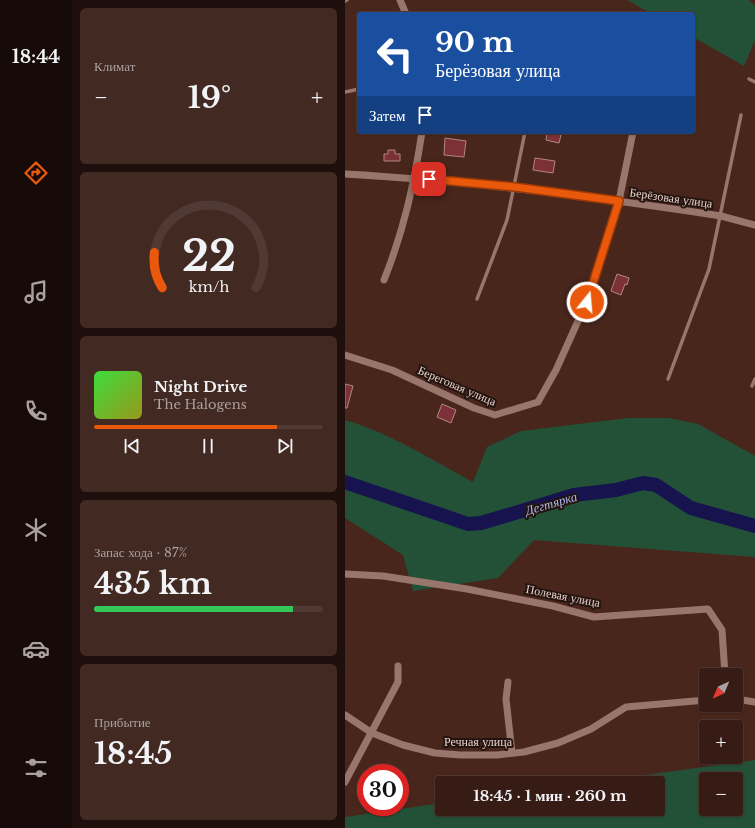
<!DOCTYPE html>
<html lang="ru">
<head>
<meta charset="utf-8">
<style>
	:root { --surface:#371c15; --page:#422922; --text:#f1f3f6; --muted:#aaa1a0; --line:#513a34; --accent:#ea580c }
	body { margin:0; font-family:"Libre Baskerville",serif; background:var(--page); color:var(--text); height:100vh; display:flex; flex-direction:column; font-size:15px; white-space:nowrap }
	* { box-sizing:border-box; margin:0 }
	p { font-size:13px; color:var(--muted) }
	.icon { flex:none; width:22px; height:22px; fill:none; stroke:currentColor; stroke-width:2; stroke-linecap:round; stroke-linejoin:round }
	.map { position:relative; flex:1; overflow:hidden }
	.sheet { display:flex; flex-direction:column; gap:8px; padding:8px; background:#1e0f0c; width:273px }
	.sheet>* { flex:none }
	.guide { position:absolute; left:12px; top:12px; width:338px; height:122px; border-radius:4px; box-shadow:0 1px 3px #0004,0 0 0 1px var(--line); background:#1a4fa0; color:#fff; overflow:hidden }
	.needle { width:26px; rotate:224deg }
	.tools { position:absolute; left:354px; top:668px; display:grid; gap:8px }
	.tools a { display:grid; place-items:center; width:44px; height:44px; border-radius:4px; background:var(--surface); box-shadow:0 1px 3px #0004,0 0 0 1px var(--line); font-size:20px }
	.speed { position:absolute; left:12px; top:764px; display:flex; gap:8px; font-size:20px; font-weight:700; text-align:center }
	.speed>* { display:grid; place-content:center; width:52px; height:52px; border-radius:50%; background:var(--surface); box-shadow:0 1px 3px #0004,0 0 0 1px var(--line); line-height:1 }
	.speed .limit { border:6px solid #d22; background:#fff; color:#111 }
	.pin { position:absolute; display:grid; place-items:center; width:34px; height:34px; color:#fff; margin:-17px; border-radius:8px; box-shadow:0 2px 6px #0006 }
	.me { position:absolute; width:44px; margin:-22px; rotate:17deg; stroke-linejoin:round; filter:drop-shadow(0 0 3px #0008) }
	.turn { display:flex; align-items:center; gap:14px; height:84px; padding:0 12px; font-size:18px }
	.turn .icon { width:52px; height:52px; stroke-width:2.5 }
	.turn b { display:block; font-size:28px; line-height:34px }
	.then { display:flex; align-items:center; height:38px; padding:0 12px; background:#0003; gap:8px; font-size:15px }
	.big { font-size:30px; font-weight:700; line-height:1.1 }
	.sheet .tile { flex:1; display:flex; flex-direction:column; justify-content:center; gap:6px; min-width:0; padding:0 14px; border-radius:6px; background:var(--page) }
	.sheet .dial { align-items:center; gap:0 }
	.dial svg { height:104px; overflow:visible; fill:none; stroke:var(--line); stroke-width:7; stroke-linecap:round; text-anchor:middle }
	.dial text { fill:var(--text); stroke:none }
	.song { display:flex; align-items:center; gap:12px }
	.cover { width:48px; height:48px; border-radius:6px; background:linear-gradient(135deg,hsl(120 70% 55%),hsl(60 70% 35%)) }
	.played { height:4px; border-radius:2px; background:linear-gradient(90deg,var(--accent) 80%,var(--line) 80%) }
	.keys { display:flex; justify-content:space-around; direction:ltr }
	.heat { display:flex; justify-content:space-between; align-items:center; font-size:22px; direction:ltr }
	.charge { height:6px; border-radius:3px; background:linear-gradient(90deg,#34c759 87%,var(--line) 0) }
	.trip { position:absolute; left:90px; top:776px; width:230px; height:40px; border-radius:4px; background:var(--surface); box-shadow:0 1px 3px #0004,0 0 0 1px var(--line); font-weight:700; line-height:40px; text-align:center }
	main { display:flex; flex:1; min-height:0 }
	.tabs { display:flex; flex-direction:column; width:72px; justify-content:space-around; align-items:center; background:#160b08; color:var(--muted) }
	.tabs .icon { width:28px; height:28px }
	.tabs .selected { color:var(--accent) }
	.tabs b { font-size:18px; color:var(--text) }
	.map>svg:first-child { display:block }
	.green { fill:#225137; fill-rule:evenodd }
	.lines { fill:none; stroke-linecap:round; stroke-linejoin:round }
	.river { stroke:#16134f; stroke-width:14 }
	.building { fill:#7c3037; stroke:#b28586 }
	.lane { stroke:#99766b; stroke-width:3.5 }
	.street { stroke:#99766b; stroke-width:7 }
	.route-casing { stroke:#983908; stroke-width:10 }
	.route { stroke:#ea580c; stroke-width:7 }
	.labels { text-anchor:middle; stroke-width:4; stroke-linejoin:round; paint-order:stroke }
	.street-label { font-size:12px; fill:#e7d0c9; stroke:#241410 }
	.water-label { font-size:13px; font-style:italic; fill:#b0baf2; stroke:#241410 }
</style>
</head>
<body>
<main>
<nav class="tabs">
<b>18:44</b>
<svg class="icon selected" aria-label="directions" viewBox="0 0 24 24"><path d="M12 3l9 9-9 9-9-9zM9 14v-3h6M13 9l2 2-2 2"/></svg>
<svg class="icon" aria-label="music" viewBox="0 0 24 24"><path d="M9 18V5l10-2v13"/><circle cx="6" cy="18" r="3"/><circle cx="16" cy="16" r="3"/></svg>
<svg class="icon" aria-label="phone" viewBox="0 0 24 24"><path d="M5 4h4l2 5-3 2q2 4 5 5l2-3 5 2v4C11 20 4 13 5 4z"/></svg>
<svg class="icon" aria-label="climate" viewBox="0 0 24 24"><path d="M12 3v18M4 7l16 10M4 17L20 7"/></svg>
<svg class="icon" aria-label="car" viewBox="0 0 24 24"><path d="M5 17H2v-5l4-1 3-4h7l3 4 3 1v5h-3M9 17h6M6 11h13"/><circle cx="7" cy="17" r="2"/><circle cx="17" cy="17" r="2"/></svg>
<svg class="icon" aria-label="filters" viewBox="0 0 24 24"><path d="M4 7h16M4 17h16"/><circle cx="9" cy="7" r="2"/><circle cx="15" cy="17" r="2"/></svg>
</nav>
<section class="sheet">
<div class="tile"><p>Климат</p>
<div class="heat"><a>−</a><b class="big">19°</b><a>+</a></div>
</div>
<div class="tile dial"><svg viewBox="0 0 100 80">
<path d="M14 69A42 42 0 1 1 86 69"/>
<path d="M14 69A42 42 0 0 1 8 42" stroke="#ea580c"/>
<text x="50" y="56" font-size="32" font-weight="700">22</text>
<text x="50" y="72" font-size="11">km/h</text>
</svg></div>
<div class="tile">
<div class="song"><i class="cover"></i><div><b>Night Drive</b><p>The Halogens</p></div></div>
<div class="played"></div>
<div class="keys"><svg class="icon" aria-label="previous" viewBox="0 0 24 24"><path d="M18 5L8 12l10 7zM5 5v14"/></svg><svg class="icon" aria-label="pause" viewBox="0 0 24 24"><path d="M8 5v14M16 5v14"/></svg><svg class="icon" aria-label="next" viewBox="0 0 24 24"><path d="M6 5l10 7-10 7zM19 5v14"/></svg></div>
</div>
<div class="tile"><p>Запас хода · 87%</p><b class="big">435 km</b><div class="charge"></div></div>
<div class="tile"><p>Прибытие</p><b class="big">18:45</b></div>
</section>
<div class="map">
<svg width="410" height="828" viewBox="0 0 410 828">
	<rect width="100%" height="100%" fill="#49261c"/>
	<g class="green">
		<path d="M 282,0 L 404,0 L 410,6 L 410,40 L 399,66 L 348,37 L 348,14 L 307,14 Z"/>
		<path d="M 283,418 L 324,418 L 353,424 L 410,456 L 410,557 L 189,540 L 153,578 L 68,591 L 58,555 L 0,518 L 0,420 C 45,433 87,460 128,482 L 142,447 L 176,431 Z"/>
		<path d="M 410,760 L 410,828 L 0,828 L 0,817 L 97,803 L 97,809 L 313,809 L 313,783 L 241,783 ZM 361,779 L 391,779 L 391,809 L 361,809 Z"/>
	</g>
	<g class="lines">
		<path class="river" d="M 0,482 L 123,524 L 136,523 L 163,515 L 229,495 L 271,490 L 298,483 L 311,485 L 346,508 L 410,526"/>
	</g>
	<g class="building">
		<path d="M 202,132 L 216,135 L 214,143 L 201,140 Z"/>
		<path d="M 100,138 L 121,141 L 119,157 L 99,155 Z"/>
		<path d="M 43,150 L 50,150 L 50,154 L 55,154 L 55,161 L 39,161 L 39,154 L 43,154 Z"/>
		<path d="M 190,158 L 210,161 L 208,173 L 188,170 Z"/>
		<path d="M 272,274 L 284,278 L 282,285 L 280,284 L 276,295 L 266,291 Z"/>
		<path d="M 0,384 L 8,386 L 2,408 L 0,408 Z"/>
		<path d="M 97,404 L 111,410 L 106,423 L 92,417 Z"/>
	</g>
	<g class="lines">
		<g class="lane">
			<path d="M 0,1 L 2,0"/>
			<path d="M 404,79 L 410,82"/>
			<path d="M 0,92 L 14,89"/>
			<path d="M 132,299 L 162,220 L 180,132"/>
			<path d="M 323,379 L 364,269 L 396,115"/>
			<path d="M 407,386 L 410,379"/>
		</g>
		<g class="street">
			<path d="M 55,0 L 61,14"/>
			<path d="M 0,174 C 127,181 251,197 376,216 L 410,225"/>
			<path d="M 39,280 C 59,230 69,184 77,132"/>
			<path d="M 0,355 L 47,370 L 129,408 L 150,415 L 193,402 L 211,370 L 242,301 L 274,201 L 288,132"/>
			<path d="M 0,574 L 38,576 L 122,589 L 208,606 L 249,617 L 363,609 L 377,630 L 380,675"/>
			<path d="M 163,682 L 161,699 L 167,753"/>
			<path d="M 391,699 L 410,702"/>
			<path d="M 0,715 L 27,733 L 58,745 L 90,753 L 116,755 L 152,755 L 179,752 L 213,743 L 246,729 L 281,707 L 361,700"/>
			<path d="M 0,782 L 53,682 L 53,666"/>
		</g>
	</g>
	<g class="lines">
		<defs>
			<path id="route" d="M 84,179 L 170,187 L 274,201 L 242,302"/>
		</defs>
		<use href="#route" class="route-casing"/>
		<use href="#route" class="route"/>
	</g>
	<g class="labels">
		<g class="street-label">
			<text transform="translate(326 198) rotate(8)" y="4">Берёзовая улица</text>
			<text transform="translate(112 386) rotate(23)" y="4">Береговая улица</text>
			<text transform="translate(218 596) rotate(11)" y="4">Полевая улица</text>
			<text x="133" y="746">Речная улица</text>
		</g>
		<g class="water-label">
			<text transform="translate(206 503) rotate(-16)" y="5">Дегтярка</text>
		</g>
	</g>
</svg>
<div class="tools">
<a><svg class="needle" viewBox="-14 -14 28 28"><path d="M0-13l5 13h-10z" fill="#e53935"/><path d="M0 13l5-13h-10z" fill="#aaa1a0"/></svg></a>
<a>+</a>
<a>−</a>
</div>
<div class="speed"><div class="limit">30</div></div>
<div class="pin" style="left:84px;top:179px;background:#d93025"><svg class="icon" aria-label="arrive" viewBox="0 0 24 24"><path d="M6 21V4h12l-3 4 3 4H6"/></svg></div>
<svg class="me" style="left:242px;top:302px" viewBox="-20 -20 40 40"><circle r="17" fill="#ea580c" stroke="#fff" stroke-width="3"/><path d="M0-11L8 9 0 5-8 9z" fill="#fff"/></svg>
<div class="trip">18:45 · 1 мин · 260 m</div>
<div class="guide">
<div class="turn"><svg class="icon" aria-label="left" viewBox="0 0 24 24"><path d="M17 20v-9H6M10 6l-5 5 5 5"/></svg><div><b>90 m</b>Берёзовая улица</div></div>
<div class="then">Затем<svg class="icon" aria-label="arrive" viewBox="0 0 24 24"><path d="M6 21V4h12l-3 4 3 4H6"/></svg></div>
</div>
</div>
</main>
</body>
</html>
